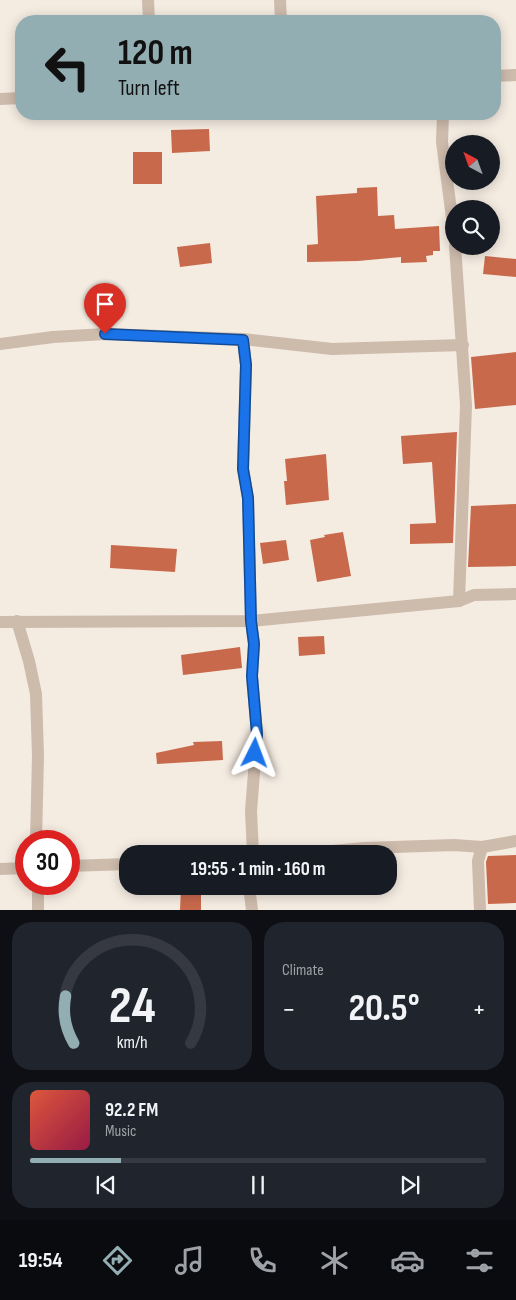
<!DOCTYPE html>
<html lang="en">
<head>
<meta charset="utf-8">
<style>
	:root { --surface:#171b24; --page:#20242c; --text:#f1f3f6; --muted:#9ea1a6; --line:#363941; --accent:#92aeb2 }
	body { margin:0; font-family:"Sofia Sans Condensed",sans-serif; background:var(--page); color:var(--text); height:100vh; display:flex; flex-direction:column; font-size:19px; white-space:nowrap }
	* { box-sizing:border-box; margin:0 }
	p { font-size:16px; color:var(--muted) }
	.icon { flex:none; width:28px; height:28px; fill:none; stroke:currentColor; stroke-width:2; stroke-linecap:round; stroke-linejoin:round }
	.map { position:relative; height:910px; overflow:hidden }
	.panel { display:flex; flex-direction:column; gap:12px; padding:12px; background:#0d0f14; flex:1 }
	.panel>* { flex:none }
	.hud { position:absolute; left:15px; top:15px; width:486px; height:105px; border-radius:20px; box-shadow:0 2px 12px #0003; background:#92aeb2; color:#111; overflow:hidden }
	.needle { width:32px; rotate:319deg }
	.controls { position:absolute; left:445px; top:135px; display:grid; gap:10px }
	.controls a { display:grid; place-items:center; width:55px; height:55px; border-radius:50%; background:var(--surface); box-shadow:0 2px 12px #0003; font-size:25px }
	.speed { position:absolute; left:15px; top:830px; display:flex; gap:10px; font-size:25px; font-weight:700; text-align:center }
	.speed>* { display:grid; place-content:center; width:65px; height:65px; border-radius:50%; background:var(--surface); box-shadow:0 2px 12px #0003; line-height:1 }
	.speed .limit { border:8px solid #d22; background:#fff; color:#111 }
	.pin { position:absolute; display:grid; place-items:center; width:42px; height:42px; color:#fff; margin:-51px -21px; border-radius:50% 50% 50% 0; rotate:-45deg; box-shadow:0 0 5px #0007 }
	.pin .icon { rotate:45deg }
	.me { position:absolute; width:55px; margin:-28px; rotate:3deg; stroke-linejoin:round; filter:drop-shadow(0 0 4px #0008) }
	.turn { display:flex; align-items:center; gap:18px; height:105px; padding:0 20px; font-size:22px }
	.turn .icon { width:65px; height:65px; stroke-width:2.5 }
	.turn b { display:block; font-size:35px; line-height:42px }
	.big { font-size:38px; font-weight:700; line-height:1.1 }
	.panel .tile { flex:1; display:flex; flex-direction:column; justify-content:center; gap:8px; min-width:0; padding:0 18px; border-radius:20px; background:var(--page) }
	.panel .dial { align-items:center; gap:0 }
	.dial svg { height:130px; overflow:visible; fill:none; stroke:var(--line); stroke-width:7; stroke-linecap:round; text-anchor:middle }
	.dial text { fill:var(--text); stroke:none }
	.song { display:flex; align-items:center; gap:15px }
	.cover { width:60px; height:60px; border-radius:8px; background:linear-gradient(135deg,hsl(10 70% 55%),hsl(340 70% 35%)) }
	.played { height:5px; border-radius:2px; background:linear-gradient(90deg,var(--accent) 20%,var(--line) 20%) }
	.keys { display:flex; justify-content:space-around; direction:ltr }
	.heat { display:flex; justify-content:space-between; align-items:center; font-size:28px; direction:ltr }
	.panel .tiles { flex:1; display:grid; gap:12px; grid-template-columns:1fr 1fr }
	.tile:last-child { grid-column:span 2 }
	.trip { position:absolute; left:119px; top:845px; width:278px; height:50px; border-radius:20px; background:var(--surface); box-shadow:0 2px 12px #0003; font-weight:700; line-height:50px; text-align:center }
	.dock { display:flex; height:80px; justify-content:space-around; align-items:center; background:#090b0e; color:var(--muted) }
	.dock .icon { width:35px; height:35px }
	.dock .current { color:var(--accent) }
	.dock b { font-size:22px; color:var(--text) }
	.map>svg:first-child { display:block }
	.building { fill:#c8694b }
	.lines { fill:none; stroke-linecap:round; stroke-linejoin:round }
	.minor { stroke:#cdbbac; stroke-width:12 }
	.route-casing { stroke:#114b97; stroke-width:12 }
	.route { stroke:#1a73e8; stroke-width:9 }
</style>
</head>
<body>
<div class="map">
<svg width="516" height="910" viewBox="0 0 516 910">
	<rect width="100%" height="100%" fill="#f4ebe1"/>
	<g class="building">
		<path d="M 209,129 L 210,151 L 172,153 L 171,130 Z"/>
		<rect x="133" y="152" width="29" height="32"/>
		<path d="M 377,187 L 378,216 L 394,215 L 395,229 L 439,226 L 440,251 L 433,251 L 433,255 L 426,256 L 427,262 L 401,263 L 401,257 L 358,261 L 307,262 L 307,245 L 318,244 L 316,196 L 357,193 L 357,188 Z"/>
		<path d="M 210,243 L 212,263 L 180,267 L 177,247 Z"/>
		<path d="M 485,256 L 516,259 L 516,277 L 483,274 Z"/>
		<path d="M 516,352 L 516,405 L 475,409 L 471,357 Z"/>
		<path d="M 457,432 L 453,543 L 410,544 L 410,524 L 436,523 L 432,462 L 403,464 L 401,436 Z"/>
		<path d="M 326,454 L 329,500 L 286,505 L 284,481 L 287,481 L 285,459 Z"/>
		<path d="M 516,504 L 516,566 L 468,567 L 471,506 Z"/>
		<path d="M 343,532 L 351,576 L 317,582 L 310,540 L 325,537 L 324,535 Z"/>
		<path d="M 286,540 L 289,560 L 263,564 L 260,543 Z"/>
		<path d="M 111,545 L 177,549 L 175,572 L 110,568 Z"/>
		<path d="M 324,636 L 325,654 L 299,656 L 298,637 Z"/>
		<path d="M 240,647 L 242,668 L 183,675 L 181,655 Z"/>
		<path d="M 222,741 L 223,760 L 157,764 L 156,753 L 194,745 L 193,742 Z"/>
		<path d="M 516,855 L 516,903 L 488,904 L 486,862 L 488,856 Z"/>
		<path d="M 201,887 L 201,910 L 180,910 L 181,888 Z"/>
	</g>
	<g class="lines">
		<g class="minor">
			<path d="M 148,0 L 149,21"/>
			<path d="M 280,0 L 281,21"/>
			<path d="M 495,76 L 516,75"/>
			<path d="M 0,99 L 21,98"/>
			<path d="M 443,114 L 442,142 L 454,233"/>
			<path d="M 455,246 L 466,405 L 459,601"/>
			<path d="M 243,339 L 246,365 L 243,469 L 248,498 L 251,621 L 254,644 L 252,676 L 257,734 L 251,811 L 253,854"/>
			<path d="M 0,344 L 53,337 L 105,334 L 243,339 L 332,349 L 463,345"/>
			<path d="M 17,621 L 29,661 L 36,694 L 38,756 L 36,841"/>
			<path d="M 0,622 L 251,621 L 459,601 L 474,595 L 516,594"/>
			<path d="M 300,854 L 364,848 L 454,845 L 482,847 L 516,841"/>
			<path d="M 69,866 L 128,864"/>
			<path d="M 0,869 L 26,868"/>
			<path d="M 38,884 L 38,910"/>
			<path d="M 249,886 L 252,910"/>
			<path d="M 480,910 L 478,861 L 482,847"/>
		</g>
	</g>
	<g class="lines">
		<defs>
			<path id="route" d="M 105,334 L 243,340 L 246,365 L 243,469 L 248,498 L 251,621 L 254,644 L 252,676 L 257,734 L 255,753"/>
		</defs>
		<use href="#route" class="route-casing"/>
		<use href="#route" class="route"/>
	</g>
</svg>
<div class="controls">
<a><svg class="needle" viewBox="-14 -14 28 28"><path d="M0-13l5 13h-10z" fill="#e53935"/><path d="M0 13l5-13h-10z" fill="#9ea1a6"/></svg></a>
<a><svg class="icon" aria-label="search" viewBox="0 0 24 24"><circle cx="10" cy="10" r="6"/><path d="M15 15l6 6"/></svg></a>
</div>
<div class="speed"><div class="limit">30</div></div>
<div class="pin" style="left:105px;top:334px;background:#d93025"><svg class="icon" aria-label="arrive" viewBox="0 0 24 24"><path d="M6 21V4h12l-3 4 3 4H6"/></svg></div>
<svg class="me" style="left:255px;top:753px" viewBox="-20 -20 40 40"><path d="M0-17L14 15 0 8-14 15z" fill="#1a73e8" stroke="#fff" stroke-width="4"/></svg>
<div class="trip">19:55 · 1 min · 160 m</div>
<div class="hud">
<div class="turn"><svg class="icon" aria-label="left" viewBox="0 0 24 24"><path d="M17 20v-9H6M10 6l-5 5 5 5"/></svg><div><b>120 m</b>Turn left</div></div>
</div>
</div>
<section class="panel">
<div class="tiles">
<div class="tile dial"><svg viewBox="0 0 100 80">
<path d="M14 69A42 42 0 1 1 86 69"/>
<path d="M14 69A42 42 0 0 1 9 40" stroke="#92aeb2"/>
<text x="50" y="56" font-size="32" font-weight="700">24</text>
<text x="50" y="72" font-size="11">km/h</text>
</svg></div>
<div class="tile"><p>Climate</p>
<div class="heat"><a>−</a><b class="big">20.5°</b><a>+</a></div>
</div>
<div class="tile">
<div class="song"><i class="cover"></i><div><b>92.2 FM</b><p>Music</p></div></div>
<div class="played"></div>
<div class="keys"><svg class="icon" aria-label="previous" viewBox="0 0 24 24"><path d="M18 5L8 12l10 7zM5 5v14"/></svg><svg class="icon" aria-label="pause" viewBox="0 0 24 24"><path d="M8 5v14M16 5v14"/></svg><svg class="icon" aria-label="next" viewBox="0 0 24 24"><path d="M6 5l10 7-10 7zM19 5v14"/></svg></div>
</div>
</div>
</section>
<nav class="dock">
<b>19:54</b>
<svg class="icon current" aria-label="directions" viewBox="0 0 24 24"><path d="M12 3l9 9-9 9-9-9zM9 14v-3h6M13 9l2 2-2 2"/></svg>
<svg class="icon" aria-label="music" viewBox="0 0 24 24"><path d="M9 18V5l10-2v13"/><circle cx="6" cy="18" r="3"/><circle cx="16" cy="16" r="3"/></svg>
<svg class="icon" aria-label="phone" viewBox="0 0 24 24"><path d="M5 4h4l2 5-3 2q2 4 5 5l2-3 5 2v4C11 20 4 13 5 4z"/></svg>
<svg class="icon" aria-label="climate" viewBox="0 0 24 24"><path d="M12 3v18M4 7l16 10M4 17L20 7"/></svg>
<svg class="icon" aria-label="car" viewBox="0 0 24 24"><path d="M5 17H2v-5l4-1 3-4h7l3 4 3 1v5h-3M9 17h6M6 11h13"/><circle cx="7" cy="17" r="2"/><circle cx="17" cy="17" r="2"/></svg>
<svg class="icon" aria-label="filters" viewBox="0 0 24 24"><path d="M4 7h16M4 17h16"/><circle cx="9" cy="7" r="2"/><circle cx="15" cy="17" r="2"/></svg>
</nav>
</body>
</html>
